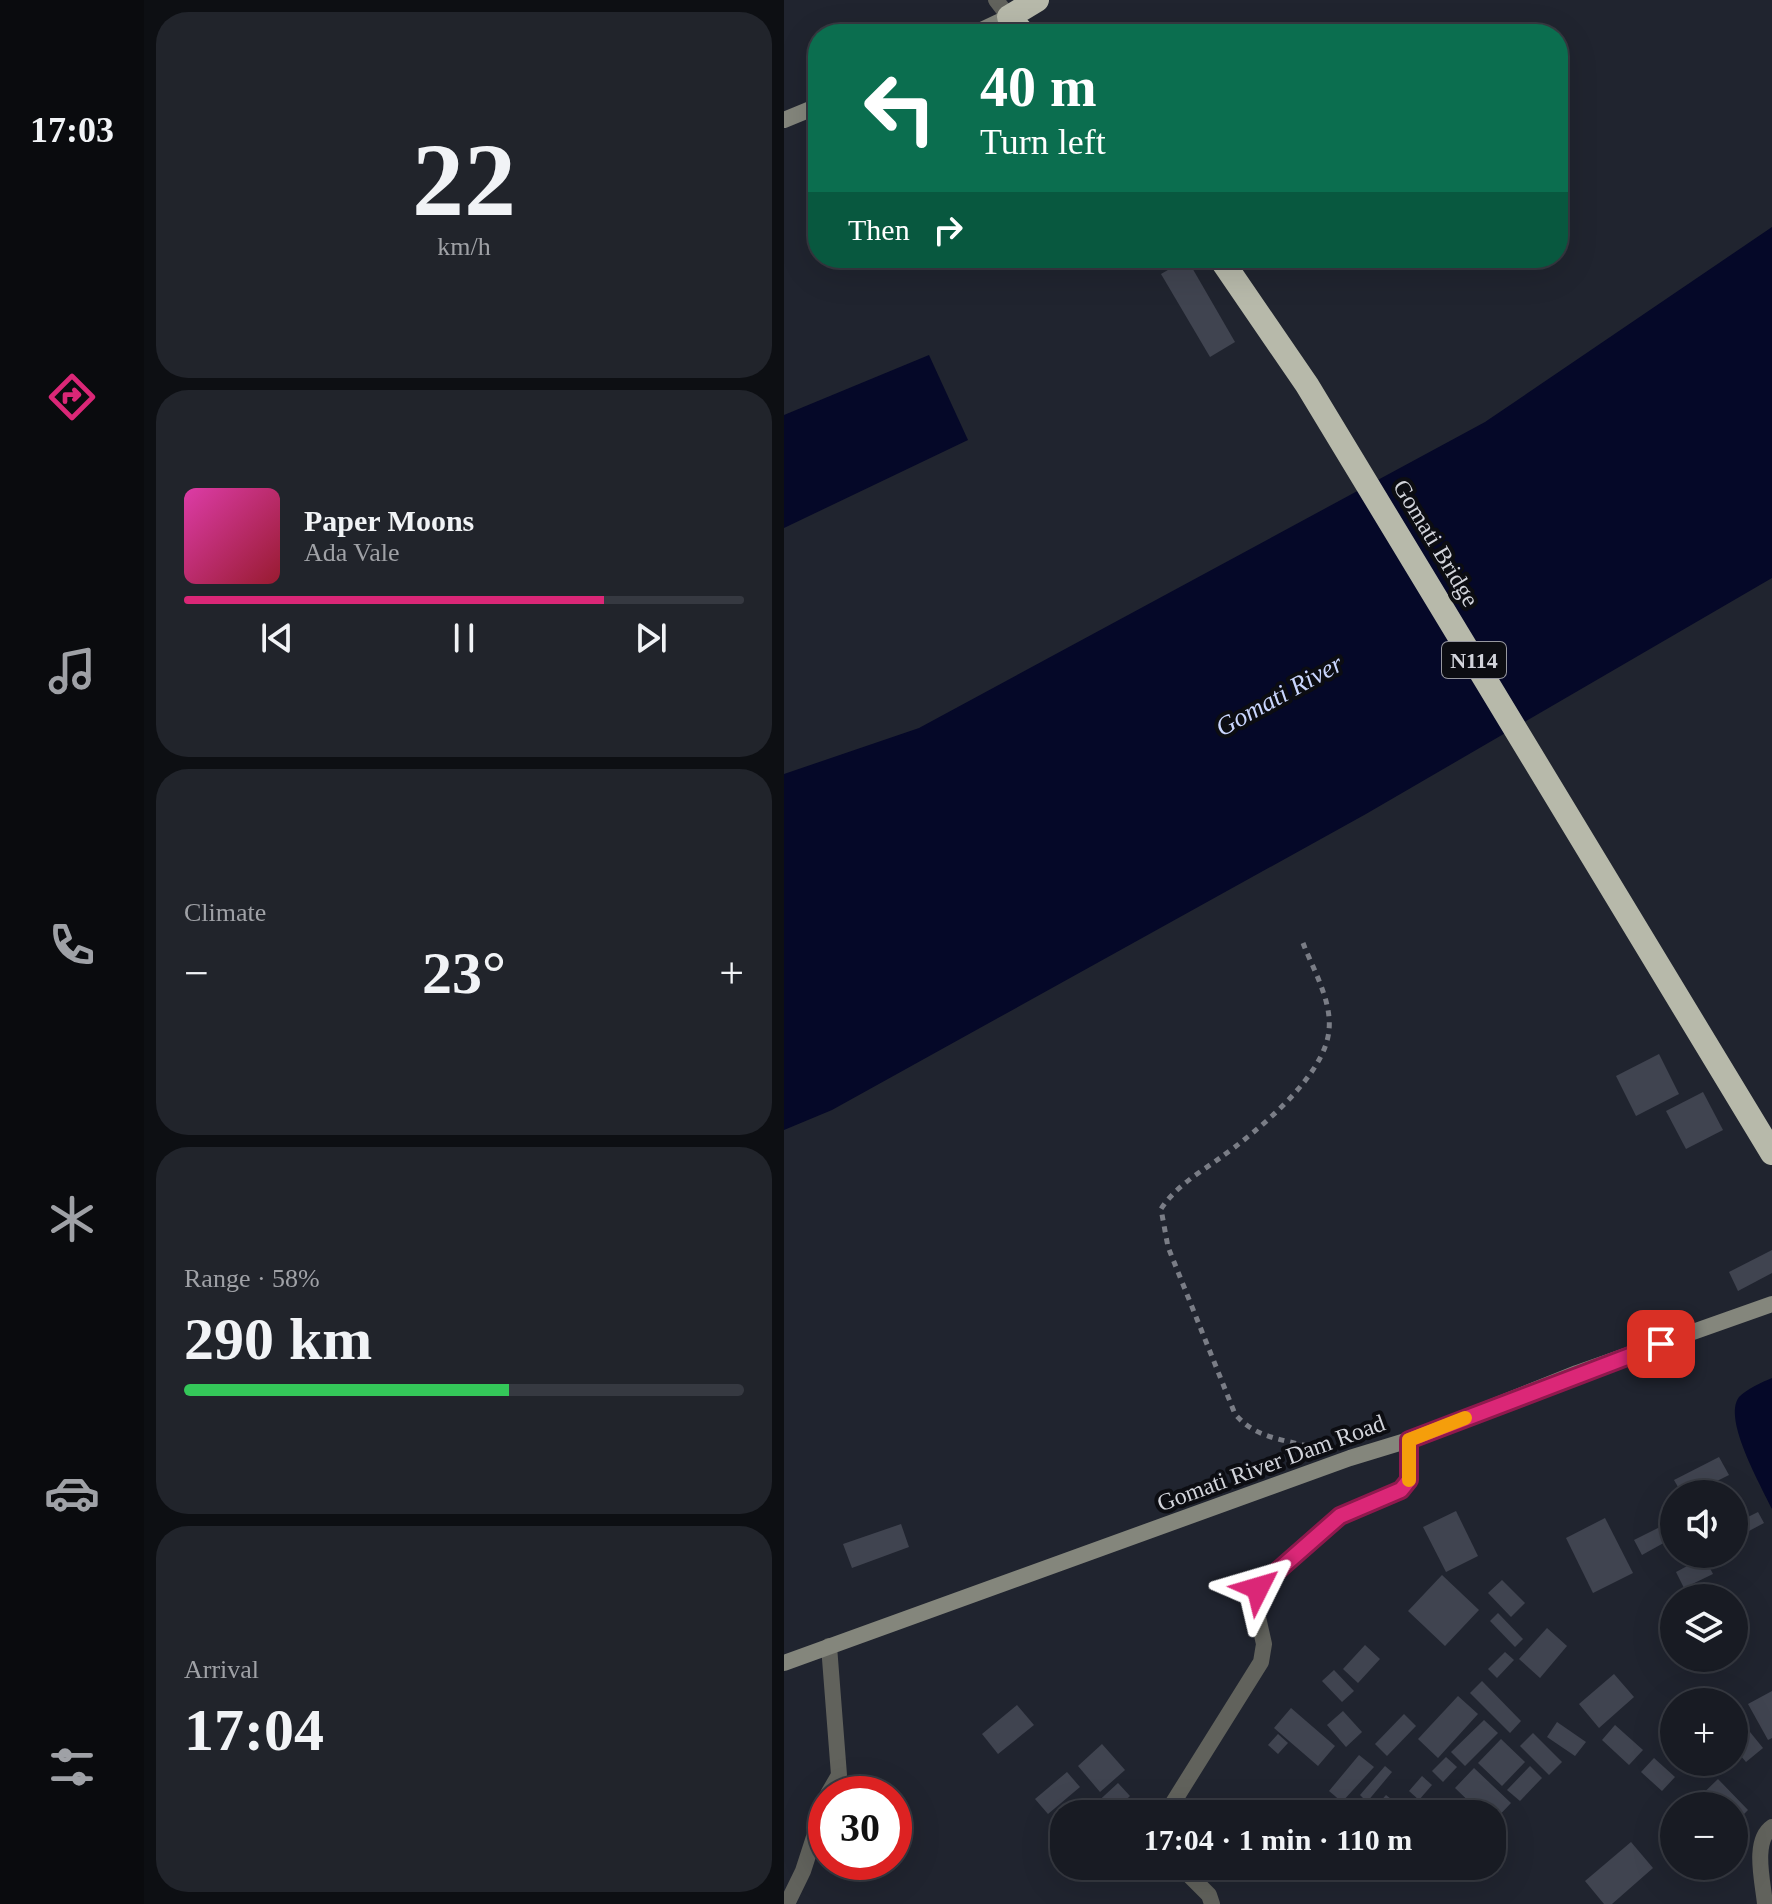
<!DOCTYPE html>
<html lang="en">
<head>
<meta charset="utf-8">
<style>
	:root { --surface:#181b23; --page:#21242b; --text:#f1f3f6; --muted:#9fa1a6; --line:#363941; --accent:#db2777 }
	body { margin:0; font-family:"Times New Roman",serif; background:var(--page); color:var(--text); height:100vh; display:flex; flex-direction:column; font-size:30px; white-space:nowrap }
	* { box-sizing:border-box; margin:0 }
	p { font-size:26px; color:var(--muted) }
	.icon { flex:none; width:44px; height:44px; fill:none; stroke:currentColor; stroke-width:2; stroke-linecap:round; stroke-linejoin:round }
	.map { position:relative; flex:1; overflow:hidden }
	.side { display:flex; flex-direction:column; gap:12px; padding:12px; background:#0d0f13; width:640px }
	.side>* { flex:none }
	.top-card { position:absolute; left:24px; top:24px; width:760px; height:244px; border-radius:32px; box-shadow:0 8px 32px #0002,0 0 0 2px var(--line); background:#0b6e4f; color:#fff; overflow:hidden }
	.buttons { position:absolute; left:876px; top:1480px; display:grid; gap:16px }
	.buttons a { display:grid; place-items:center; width:88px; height:88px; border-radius:50%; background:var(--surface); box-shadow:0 8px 32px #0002,0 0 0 2px var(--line); font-size:40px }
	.speed { position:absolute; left:24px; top:1776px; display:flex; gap:16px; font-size:40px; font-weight:700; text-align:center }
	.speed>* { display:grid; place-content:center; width:104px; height:104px; border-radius:50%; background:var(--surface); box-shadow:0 8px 32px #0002,0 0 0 2px var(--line); line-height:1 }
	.speed .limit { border:12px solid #d22; background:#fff; color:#111 }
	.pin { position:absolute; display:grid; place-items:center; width:68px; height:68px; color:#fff; margin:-34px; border-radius:16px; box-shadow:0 4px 12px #0006 }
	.me { position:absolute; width:88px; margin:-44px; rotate:50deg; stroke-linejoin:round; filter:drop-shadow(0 0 6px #0008) }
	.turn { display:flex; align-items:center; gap:28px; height:168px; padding:0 40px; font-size:36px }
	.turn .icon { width:104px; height:104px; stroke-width:2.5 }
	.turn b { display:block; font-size:56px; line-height:68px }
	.then { display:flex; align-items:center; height:76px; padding:0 40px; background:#0003; gap:16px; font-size:30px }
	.big { font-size:60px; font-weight:700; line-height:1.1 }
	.side .tile { flex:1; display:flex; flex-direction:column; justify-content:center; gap:12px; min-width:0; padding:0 28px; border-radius:32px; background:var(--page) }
	.side .dial { align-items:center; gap:0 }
	.dial b { font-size:104px; line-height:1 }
	.song { display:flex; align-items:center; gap:24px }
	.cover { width:96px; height:96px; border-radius:12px; background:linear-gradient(135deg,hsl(320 70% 55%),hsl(350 70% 35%)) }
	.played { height:8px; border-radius:4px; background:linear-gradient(90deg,var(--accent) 75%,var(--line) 75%) }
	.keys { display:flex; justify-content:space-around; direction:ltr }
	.heat { display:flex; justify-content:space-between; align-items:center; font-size:44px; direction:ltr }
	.charge { height:12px; border-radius:6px; background:linear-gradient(90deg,#34c759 58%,var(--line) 0) }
	.trip { position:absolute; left:266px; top:1800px; width:456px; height:80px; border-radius:32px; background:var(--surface); box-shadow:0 8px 32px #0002,0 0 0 2px var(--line); font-weight:700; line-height:80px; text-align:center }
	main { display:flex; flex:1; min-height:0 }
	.tabs { display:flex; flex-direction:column; width:144px; justify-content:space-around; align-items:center; background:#0a0b0e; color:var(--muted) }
	.tabs .icon { width:56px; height:56px }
	.tabs .current { color:var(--accent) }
	.tabs b { font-size:36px; color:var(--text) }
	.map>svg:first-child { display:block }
	.water { fill:#050828 }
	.building { fill:#404450 }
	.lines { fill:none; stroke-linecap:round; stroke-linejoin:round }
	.path { stroke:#7a7d86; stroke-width:5; stroke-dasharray:6 6; stroke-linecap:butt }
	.street { stroke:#61625c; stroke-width:16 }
	.secondary { stroke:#84867c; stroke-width:16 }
	.highway { stroke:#b7b9aa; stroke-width:24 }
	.route-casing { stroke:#8e194d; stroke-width:20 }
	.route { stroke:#db2777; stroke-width:14 }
	.slow { stroke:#f59e0b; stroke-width:14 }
	.labels { text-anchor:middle; stroke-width:8; stroke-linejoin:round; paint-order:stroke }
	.shield { fill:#0c0d12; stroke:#97989f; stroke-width:2 }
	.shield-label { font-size:22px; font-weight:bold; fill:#d2d4db }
	.street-label { font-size:24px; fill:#d2d4db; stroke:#0c0d12 }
	.water-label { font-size:26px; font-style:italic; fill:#cad6fe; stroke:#0c0d12 }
</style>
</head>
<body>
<main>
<nav class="tabs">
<b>17:03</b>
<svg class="icon current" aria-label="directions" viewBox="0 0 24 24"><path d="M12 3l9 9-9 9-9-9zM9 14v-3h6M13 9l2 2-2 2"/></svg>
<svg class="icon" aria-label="music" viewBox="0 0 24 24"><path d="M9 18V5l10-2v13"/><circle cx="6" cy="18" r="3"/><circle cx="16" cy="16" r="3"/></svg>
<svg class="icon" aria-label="phone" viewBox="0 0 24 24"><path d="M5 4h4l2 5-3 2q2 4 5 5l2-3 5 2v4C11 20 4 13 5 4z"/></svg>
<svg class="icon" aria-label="climate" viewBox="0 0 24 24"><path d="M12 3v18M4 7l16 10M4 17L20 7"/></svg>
<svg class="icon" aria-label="car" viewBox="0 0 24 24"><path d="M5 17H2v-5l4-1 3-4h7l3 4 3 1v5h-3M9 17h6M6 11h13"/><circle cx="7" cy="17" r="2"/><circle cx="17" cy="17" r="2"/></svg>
<svg class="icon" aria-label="filters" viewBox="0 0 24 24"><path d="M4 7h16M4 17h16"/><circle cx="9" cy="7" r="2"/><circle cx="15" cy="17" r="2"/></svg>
</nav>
<section class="side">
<div class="tile dial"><b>22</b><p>km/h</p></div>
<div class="tile">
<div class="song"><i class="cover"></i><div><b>Paper Moons</b><p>Ada Vale</p></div></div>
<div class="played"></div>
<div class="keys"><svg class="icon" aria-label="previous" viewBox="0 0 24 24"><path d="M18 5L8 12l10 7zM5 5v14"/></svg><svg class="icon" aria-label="pause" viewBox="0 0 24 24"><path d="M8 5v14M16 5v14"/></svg><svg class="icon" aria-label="next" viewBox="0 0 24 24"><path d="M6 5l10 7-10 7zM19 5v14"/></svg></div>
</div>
<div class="tile"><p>Climate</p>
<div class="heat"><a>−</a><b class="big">23°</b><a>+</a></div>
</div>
<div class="tile"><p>Range · 58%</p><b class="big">290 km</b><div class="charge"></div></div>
<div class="tile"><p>Arrival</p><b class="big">17:04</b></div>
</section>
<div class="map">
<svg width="988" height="1904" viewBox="0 0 988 1904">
	<rect width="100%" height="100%" fill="#20242f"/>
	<g class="water">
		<path d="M 988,227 L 988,578 L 582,814 L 48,1110 L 0,1130 L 0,774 L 135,728 L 701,422 Z"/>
		<path d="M 145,355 L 184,440 L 0,528 L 0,415 Z"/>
		<path d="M 988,1378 L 988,1509 C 978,1487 938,1419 955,1397 C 963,1389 978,1382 988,1378 Z"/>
	</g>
	<g class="building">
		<path d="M 403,259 L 451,342 L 426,357 L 377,274 Z"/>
		<path d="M 875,1054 L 895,1094 L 852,1116 L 832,1076 Z"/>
		<path d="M 919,1092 L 939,1130 L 902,1149 L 882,1111 Z"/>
		<path d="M 988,1250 L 988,1273 L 954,1291 L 945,1272 Z"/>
		<path d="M 935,1457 L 945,1475 L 907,1494 L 898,1494 L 890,1480 Z"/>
		<path d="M 672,1511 L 694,1556 L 662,1572 L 639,1527 Z"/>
		<path d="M 974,1512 L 980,1523 L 950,1539 L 950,1524 Z"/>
		<path d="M 821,1518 L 849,1573 L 809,1593 L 782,1538 Z"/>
		<path d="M 117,1524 L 125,1547 L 68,1568 L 59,1544 Z"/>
		<path d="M 878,1526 L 885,1540 L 858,1555 L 850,1540 Z"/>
		<path d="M 920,1557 L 929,1574 L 900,1588 L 892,1572 Z"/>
		<path d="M 658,1575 L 695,1610 L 661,1646 L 624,1611 Z"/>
		<path d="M 718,1580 L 741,1603 L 727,1617 L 704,1593 Z"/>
		<path d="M 714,1613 L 739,1639 L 731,1647 L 706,1621 Z"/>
		<path d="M 763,1628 L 783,1646 L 756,1678 L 735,1659 Z"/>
		<path d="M 581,1645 L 596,1659 L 574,1683 L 559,1669 Z"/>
		<path d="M 721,1652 L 730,1660 L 713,1678 L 704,1669 Z"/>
		<path d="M 550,1670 L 570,1691 L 558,1702 L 538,1681 Z"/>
		<path d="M 830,1674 L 850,1697 L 815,1728 L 795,1704 Z"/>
		<path d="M 698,1681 L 737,1721 L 726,1733 L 686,1693 Z"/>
		<path d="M 988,1691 L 988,1738 L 984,1740 L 964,1704 Z"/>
		<path d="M 674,1696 L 694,1714 L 654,1758 L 634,1739 Z"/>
		<path d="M 233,1705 L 250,1725 L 214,1754 L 198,1734 Z"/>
		<path d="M 507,1708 L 551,1746 L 534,1766 L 490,1728 Z"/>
		<path d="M 559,1711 L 578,1732 L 562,1747 L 543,1725 Z"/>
		<path d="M 620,1714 L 632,1726 L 603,1756 L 591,1744 Z"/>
		<path d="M 953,1716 L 979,1748 L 962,1762 L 950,1748 L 950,1718 Z"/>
		<path d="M 700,1720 L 714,1733 L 681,1766 L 667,1752 Z"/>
		<path d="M 773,1722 L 802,1742 L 791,1756 L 763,1737 Z"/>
		<path d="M 831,1725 L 859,1750 L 845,1765 L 818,1740 Z"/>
		<path d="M 749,1733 L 778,1762 L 765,1775 L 736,1746 Z"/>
		<path d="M 494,1734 L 504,1743 L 494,1754 L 484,1745 Z"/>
		<path d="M 717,1739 L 741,1762 L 718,1786 L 694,1763 Z"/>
		<path d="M 318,1744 L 341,1770 L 316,1792 L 294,1766 Z"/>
		<path d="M 575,1755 L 590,1767 L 558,1802 L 545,1791 Z"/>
		<path d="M 662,1757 L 673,1767 L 659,1782 L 648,1771 Z"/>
		<path d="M 870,1758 L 891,1777 L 878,1791 L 857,1772 Z"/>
		<path d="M 601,1766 L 608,1772 L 583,1802 L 576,1795 Z"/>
		<path d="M 746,1766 L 758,1778 L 736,1801 L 723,1790 Z"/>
		<path d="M 690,1768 L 727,1803 L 708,1823 L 708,1814 L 698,1814 L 671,1788 Z"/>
		<path d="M 283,1772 L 296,1787 L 264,1814 L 251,1799 Z"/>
		<path d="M 638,1776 L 648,1785 L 635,1800 L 625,1791 Z"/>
		<path d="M 934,1779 L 964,1810 L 950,1824 L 950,1806 L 906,1806 Z"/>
		<path d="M 334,1783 L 346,1796 L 327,1814 L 315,1814 L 308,1807 Z"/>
		<path d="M 602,1795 L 617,1807 L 611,1814 L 585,1814 Z"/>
		<path d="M 847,1842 L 869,1868 L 828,1904 L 820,1904 L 801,1881 Z"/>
	</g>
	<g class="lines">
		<path class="path" d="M 519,943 C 529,969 548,1001 545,1030 C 541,1077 472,1132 436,1158 C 415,1173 391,1187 377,1209 L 384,1247 L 451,1414 C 471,1438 498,1439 526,1447"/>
		<g class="street">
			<path d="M 212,0 L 225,17"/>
			<path d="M 44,1794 L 55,1775 L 45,1646"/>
			<path d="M 382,1814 L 477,1662 L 480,1644 L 471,1604 L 474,1588 L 556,1516 L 617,1490 L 625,1480 L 625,1440"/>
			<path d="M 396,1866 L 425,1895 L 428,1904"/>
			<path d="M 3,1904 L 19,1871 L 42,1800"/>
			<path d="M 981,1904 C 979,1882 968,1841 988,1827"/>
		</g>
		<g class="secondary">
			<path d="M 189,34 L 225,17"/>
			<path d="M 0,120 L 34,106"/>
			<path d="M 0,1663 L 566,1458 L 625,1440 L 793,1373 L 988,1304"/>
		</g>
		<g class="highway">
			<path d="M 240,34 L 225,17 L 253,0"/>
			<path d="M 436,258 L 523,385 L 988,1153"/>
		</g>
	</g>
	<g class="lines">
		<defs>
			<path id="route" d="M 474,1588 L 556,1516 L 617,1490 L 625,1480 L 625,1440 L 877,1344"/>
		</defs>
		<use href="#route" class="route-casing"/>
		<use href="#route" class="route"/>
		<path class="slow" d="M 625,1480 L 625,1440 L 681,1418"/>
	</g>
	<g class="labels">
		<rect class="shield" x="658" y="642" width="64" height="36" rx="6"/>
		<g class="shield-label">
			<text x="690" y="668">N114</text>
		</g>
		<g class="street-label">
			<text transform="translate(652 543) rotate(59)" y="8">Gomati Bridge</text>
			<text transform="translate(487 1463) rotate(-20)" y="8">Gomati River Dam Road</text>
		</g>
		<g class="water-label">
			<text transform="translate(495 695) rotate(-29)" y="9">Gomati River</text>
		</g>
	</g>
</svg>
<div class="buttons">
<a><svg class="icon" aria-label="sound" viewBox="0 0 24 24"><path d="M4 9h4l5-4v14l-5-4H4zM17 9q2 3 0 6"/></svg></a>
<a><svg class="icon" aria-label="layers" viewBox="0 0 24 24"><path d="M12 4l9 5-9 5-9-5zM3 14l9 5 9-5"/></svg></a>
<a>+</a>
<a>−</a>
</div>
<div class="speed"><div class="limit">30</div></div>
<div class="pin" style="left:877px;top:1344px;background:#d93025"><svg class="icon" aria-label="arrive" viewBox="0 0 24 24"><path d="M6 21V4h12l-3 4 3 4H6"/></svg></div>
<svg class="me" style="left:474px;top:1588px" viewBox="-20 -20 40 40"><path d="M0-17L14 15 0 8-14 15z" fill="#db2777" stroke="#fff" stroke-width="4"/></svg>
<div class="trip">17:04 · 1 min · 110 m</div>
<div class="top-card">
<div class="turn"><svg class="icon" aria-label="left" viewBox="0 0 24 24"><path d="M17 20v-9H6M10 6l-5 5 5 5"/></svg><div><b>40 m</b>Turn left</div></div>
<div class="then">Then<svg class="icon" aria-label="right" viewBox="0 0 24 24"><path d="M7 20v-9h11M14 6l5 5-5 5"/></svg></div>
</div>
</div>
</main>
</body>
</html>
